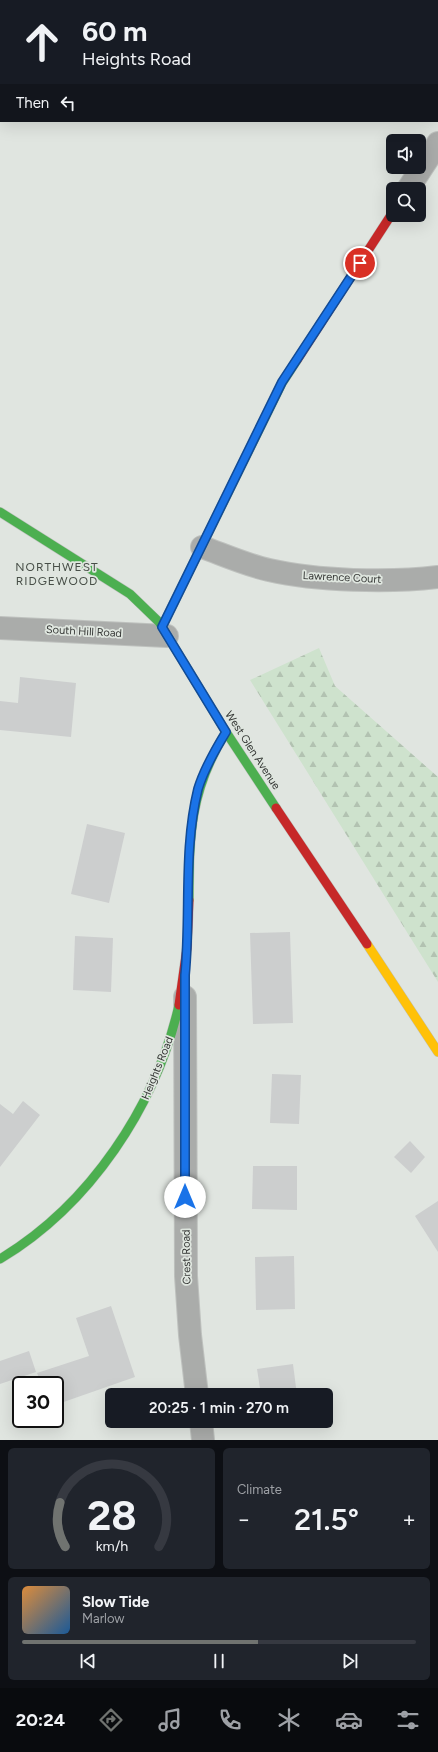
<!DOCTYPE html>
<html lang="en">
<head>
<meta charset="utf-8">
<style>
	:root { --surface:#171b24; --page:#20242c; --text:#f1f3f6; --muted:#9ea1a6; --line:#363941; --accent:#707370 }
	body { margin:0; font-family:Figtree,sans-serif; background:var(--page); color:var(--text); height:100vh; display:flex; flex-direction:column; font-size:15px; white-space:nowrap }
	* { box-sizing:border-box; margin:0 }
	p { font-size:13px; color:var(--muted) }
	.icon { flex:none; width:22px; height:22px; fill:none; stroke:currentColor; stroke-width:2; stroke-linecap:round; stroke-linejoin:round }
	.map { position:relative; height:1440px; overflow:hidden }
	.drawer { display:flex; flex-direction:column; gap:8px; padding:8px; background:#0d0f14; flex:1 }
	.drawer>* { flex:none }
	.hud { position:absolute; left:0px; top:0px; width:438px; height:122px; box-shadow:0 4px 16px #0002; background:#171b24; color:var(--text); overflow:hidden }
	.buttons { position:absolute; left:386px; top:134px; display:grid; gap:8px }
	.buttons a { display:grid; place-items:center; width:40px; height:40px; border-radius:6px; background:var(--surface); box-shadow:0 4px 16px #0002; font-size:20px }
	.speed { position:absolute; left:12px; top:1376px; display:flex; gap:8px; font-size:20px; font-weight:700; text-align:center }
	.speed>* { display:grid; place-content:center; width:52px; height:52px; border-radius:50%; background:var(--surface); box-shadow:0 4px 16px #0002; line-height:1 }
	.speed .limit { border:2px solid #111; border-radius:6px; background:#fff; color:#111 }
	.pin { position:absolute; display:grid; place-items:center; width:34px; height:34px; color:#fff; margin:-17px; border:2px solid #fff; border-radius:50%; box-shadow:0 1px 4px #0007 }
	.me { position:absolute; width:44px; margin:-22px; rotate:0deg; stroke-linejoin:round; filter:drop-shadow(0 0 3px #0008) }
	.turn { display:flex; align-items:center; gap:14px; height:84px; padding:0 16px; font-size:18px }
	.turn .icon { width:52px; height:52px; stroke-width:2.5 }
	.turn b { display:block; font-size:28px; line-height:34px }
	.then { display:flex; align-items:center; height:38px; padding:0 16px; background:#0003; gap:8px; font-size:15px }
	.big { font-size:30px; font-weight:600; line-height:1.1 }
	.drawer .widget { flex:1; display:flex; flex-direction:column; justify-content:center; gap:6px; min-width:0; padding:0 14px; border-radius:6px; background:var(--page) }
	.drawer .dial { align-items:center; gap:0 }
	.dial svg { height:104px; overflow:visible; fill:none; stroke:var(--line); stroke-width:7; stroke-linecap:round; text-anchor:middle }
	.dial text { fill:var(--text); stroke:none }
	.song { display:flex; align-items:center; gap:12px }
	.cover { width:48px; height:48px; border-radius:6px; background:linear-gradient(135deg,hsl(30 70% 55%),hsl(210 70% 35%)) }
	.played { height:4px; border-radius:2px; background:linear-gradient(90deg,var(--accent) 60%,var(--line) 60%) }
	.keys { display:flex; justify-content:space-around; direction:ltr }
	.heat { display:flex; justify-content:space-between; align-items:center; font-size:22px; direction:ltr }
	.drawer .tiles { flex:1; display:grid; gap:8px; grid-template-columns:1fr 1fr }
	.widget:last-child { grid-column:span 2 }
	.trip { position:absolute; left:105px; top:1388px; width:228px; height:40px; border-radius:6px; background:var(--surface); box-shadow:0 4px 16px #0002; font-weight:600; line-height:40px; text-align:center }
	.tab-bar { display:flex; height:64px; justify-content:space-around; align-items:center; background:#090b0e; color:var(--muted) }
	.tab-bar .icon { width:28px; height:28px }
	.tab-bar .selected { color:var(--accent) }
	.tab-bar b { font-size:18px; color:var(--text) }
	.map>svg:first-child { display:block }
	.forest { fill:url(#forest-firs) }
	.building { fill:#cccece }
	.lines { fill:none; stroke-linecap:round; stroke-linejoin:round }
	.street-casing { stroke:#bec1be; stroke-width:24 }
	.fast-casing { stroke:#bec1be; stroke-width:10 }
	.slow-casing { stroke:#bec1be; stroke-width:10 }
	.jam-casing { stroke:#bec1be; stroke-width:10 }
	.street { stroke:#aaacaa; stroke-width:22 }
	.fast { stroke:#4caf50; stroke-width:9 }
	.slow { stroke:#ffc107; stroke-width:9 }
	.jam { stroke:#c62828; stroke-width:9 }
	.route-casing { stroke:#114b97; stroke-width:10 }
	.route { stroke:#1a73e8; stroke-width:7 }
	.labels { text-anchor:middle; stroke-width:3.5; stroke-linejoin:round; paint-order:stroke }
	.street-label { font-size:11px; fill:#343634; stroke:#dfe6df }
	.neighbourhood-label { font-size:12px; letter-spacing:1px; fill:#484e48; stroke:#dfe6df }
</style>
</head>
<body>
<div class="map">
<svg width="438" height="1440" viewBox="0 0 438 1440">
	<defs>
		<pattern id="forest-firs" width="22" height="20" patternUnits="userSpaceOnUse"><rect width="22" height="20" fill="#cee2cd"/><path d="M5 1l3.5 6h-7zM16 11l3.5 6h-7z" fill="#b2c2b1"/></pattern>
	</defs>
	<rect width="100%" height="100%" fill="#e0e5e0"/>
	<path class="forest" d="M 319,648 L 335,686 L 438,777 L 438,982 L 250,680 Z"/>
	<g class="building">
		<path d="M 20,677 L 76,683 L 71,737 L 0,730 L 0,701 L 18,703 Z"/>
		<path d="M 87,824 L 125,833 L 109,903 L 71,894 Z"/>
		<path d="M 290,932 L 293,1023 L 253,1024 L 250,933 Z"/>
		<path d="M 75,936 L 113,938 L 111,992 L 73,990 Z"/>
		<path d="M 272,1074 L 301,1075 L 299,1124 L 270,1123 Z"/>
		<path d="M 23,1101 L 40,1115 L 0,1167 L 0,1104 L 13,1114 Z"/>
		<path d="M 410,1141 L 425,1157 L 411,1173 L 394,1157 Z"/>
		<path d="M 253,1166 L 297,1166 L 297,1210 L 252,1209 Z"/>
		<path d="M 438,1201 L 438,1252 L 415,1216 Z"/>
		<path d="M 294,1256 L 295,1309 L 256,1310 L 255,1257 Z"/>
		<path d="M 111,1306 L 135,1377 L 55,1405 L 55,1385 L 42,1385 L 37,1373 L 89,1356 L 76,1318 Z"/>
		<path d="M 29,1351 L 36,1372 L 0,1384 L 0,1361 Z"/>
		<path d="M 293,1364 L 297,1395 L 261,1395 L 257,1369 Z"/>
		<path d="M 264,1421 L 300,1421 L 265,1425 Z"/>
	</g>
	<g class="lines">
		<defs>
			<g id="street">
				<path d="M 408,189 L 438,143"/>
				<path d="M 202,547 C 224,555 246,565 269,570 C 317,581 389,583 438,577"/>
				<path d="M 0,628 L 167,636"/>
				<path d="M 185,997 L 186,1276 L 190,1335 L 197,1395"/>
				<path d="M 201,1421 L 203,1440"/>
			</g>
			<g id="fast">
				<path d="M 0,512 L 130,594 L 159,622 L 226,732 L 276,808"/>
				<path d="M 162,627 L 282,383 L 297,360"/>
				<path d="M 189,900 C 189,834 190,790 226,732"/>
				<path d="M 0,1259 C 90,1205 156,1106 179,1005"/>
			</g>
			<path id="slow" d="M 367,944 L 438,1052"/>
			<g id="jam">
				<path d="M 297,360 L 393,212"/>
				<path d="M 276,808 L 367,944"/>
				<path d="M 179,1005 L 187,948 L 189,900"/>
			</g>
		</defs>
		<use href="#street" class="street-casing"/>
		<use href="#fast" class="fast-casing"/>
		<use href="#slow" class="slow-casing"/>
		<use href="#jam" class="jam-casing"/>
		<use href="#street" class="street"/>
		<use href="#fast" class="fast"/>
		<use href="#slow" class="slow"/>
		<use href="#jam" class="jam"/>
	</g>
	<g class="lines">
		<defs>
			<path id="route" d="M 185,1197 L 185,975 C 191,914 183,850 198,789 C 204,769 215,750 226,732 L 162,627 L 282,382 L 360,263"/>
		</defs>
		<use href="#route" class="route-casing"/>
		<use href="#route" class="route"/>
	</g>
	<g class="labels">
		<g class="street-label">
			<text transform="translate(342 577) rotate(3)" y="4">Lawrence Court</text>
			<text transform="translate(84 631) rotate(3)" y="4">South Hill Road</text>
			<text transform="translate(253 750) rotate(57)" y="4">West Glen Avenue</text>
			<text transform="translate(157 1068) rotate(-68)" y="4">Heights Road</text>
			<text transform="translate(186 1257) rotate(-91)" y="4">Crest Road</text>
		</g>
		<g class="neighbourhood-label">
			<text x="57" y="571">NORTHWEST<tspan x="57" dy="14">RIDGEWOOD</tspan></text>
		</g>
	</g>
</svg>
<div class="buttons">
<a><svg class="icon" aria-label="sound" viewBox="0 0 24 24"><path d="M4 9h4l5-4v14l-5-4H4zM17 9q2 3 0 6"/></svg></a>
<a><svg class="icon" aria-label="search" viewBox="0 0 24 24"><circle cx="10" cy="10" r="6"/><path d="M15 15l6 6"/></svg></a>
</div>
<div class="speed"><div class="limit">30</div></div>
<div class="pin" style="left:360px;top:263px;background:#d93025"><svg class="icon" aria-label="arrive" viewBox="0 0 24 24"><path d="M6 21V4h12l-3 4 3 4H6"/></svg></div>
<svg class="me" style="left:185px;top:1197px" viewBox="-20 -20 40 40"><circle r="19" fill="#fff"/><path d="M0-13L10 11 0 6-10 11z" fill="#1a73e8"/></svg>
<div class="trip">20:25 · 1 min · 270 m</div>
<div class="hud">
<div class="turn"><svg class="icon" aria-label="ahead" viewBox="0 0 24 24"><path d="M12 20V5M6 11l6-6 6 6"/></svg><div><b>60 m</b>Heights Road</div></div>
<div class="then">Then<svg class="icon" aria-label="left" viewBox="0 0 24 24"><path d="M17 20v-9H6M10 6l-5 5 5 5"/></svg></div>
</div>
</div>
<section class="drawer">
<div class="tiles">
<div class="widget dial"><svg viewBox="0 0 100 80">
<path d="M14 69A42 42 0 1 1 86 69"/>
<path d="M14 69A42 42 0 0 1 10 35" stroke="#707370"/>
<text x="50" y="56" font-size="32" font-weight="700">28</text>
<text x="50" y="72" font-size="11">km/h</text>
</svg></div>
<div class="widget"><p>Climate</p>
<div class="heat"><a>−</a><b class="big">21.5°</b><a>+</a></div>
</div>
<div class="widget">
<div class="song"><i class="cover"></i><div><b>Slow Tide</b><p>Marlow</p></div></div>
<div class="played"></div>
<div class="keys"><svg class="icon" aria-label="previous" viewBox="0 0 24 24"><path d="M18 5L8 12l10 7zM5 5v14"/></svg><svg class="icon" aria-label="pause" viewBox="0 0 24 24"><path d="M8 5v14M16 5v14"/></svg><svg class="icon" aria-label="next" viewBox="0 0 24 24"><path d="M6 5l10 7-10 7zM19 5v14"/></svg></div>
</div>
</div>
</section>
<nav class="tab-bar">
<b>20:24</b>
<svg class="icon selected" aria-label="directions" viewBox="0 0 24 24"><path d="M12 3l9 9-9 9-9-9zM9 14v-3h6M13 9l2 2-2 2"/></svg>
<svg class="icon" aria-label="music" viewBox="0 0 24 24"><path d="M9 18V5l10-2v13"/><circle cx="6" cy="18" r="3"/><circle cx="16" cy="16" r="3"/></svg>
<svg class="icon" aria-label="phone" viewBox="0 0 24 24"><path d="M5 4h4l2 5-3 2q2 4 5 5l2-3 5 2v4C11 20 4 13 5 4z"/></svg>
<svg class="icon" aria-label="climate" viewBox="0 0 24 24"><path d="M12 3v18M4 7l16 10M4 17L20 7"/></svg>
<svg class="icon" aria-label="car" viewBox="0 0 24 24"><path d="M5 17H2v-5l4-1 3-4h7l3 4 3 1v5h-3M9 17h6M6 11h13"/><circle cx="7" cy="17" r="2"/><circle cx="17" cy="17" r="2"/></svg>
<svg class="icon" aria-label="filters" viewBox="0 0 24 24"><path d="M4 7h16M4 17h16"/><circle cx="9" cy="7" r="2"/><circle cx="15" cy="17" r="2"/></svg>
</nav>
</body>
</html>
